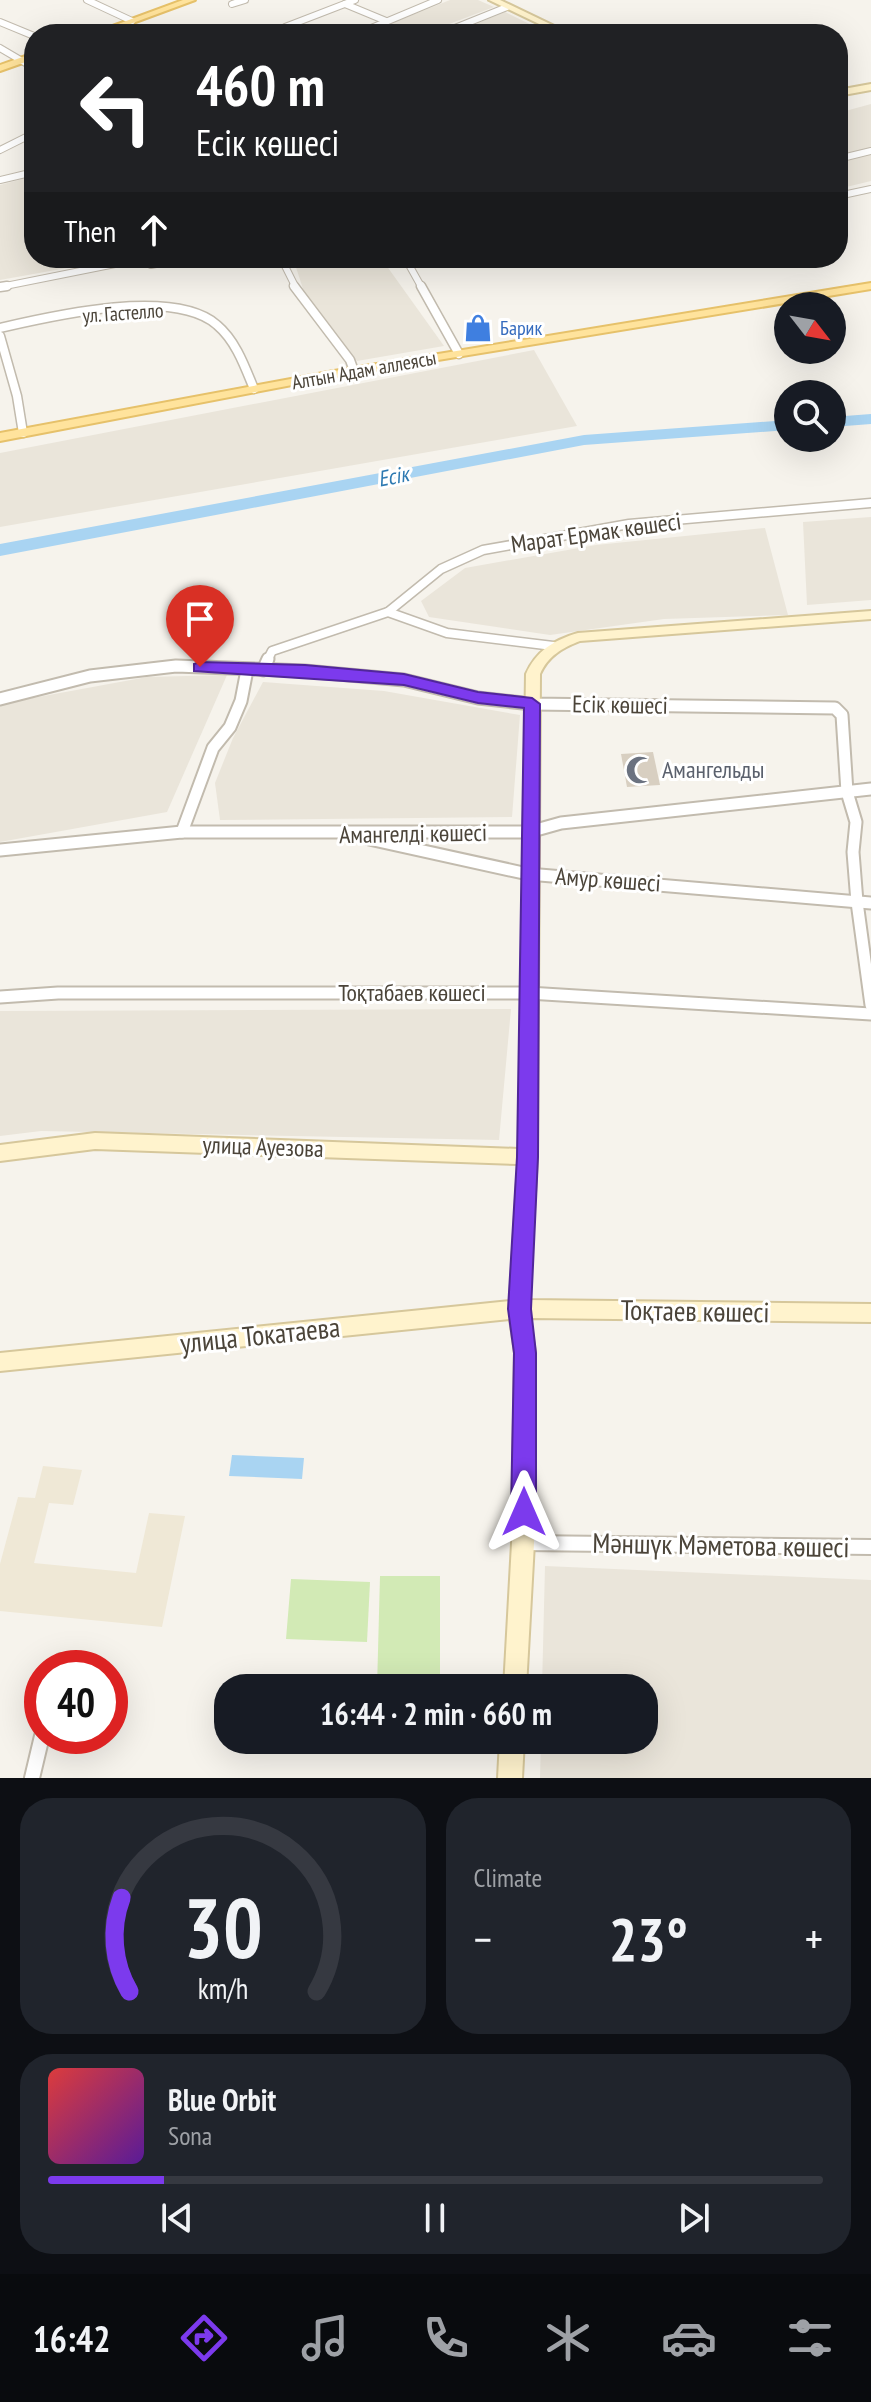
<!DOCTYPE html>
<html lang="en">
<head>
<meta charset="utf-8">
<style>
	:root { --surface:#171b24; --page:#20242c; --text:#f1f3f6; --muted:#9ea1a6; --line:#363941; --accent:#7c3aed }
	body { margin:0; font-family:"PT Sans Narrow",sans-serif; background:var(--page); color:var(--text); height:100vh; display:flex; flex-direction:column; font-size:30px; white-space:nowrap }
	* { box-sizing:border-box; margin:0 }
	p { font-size:26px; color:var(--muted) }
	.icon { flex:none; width:44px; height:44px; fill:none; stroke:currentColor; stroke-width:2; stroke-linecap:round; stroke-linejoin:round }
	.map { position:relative; height:1778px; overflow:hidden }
	.drawer { display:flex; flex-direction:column; gap:20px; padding:20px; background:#0d0f14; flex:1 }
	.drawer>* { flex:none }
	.hud { position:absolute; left:24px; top:24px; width:824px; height:244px; border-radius:32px; box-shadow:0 8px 32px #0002; background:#202124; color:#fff; overflow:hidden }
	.needle { width:52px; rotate:121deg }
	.buttons { position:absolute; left:774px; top:292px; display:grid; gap:16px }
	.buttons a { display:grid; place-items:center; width:72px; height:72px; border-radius:50%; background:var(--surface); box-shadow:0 8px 32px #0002; font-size:40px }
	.speed { position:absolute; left:24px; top:1650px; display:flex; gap:16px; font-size:40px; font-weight:700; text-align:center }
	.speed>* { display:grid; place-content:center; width:104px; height:104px; border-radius:50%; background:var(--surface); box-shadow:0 8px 32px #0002; line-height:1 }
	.speed .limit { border:12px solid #d22; background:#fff; color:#111 }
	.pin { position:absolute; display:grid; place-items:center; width:68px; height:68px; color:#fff; margin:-82px -34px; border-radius:50% 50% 50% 0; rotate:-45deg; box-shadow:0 0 8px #0007 }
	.pin .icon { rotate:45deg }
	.me { position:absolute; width:88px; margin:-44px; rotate:0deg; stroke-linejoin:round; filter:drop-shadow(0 0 6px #0008) }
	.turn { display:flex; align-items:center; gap:28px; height:168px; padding:0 40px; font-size:36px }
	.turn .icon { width:104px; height:104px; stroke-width:2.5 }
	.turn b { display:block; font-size:56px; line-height:68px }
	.then { display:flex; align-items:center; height:76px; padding:0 40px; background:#0003; gap:16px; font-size:30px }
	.big { font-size:60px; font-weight:700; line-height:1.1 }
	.drawer .tile { flex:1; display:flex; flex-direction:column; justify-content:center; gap:12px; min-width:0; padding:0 28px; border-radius:32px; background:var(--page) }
	.drawer .dial { align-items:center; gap:0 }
	.dial svg { height:208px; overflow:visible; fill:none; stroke:var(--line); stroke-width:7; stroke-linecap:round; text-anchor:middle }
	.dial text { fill:var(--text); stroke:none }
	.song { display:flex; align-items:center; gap:24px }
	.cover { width:96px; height:96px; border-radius:12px; background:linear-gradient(135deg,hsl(0 70% 55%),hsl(270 70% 35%)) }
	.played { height:8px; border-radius:4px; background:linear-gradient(90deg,var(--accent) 15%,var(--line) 15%) }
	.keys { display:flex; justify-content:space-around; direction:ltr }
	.heat { display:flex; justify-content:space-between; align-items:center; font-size:44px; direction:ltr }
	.drawer .tiles { flex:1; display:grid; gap:20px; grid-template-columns:1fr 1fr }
	.tile:last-child { grid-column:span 2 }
	.trip { position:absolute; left:214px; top:1674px; width:444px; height:80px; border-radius:32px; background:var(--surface); box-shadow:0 8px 32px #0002; font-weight:700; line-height:80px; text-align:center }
	.tabs { display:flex; height:128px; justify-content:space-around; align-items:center; background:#090b0e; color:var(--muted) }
	.tabs .icon { width:56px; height:56px }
	.tabs .active { color:var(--accent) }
	.tabs b { font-size:36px; color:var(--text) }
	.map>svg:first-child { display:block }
	.residential { fill:#eae5da }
	.education { fill:#efe8d6 }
	.green { fill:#d2eab5 }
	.water { fill:#a9d4f2 }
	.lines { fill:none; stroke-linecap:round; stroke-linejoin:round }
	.river { fill:#a9d4f2; fill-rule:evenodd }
	.building { fill:#d8cfc1 }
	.street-far3-casing { stroke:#c2bbae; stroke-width:8 }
	.street-far2-casing { stroke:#c2bbae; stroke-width:11 }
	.street-far1-casing { stroke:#c2bbae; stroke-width:15 }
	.street-casing { stroke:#c2bbae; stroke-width:18 }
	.secondary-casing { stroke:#d6c79b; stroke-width:4 }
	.primary-casing { stroke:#e6c16a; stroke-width:4 }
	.street-far3 { stroke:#fff; stroke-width:6 }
	.street-far2 { stroke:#fff; stroke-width:8 }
	.street-far1 { stroke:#fff; stroke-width:11 }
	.street { stroke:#fff; stroke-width:14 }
	.secondary { fill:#fff3cd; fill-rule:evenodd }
	.primary { fill:#ffe39c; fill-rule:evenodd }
	.route { fill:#7c3aed; stroke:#51269a; stroke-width:2 }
	.labels { text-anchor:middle; stroke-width:6; stroke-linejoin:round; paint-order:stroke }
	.far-street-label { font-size:20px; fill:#4b4439; stroke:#fff }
	.far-shop-label { font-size:20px; fill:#366cbe; stroke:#fff; text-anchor:start }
	.far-water-label { font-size:22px; font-style:italic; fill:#2e7ab2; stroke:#fff }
	.street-label { font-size:24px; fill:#4b4439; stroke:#fff }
	.worship-label { font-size:24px; fill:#5b616d; stroke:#fff; text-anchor:start }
	.near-street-label { font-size:28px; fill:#4b4439; stroke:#fff }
</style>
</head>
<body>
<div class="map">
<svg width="871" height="1778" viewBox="0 0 871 1778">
	<rect width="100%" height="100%" fill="#f6f3ec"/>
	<g class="residential">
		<path d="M 450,0 L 478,0 L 494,7 L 423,34 L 367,33 Z"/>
		<path d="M 505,12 L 550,34 L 451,34 Z"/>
		<path d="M 871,104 L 871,181 L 838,189 L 838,113 Z"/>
		<path d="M 34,176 L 34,258 L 106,261 L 0,280 L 0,185 Z"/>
		<path d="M 293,258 L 381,258 L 444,346 L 357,361 L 304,292 Z"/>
		<path d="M 534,350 L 577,426 L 0,527 L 0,453 Z"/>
		<path d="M 871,517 L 871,600 L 807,605 L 803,522 Z"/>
		<path d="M 765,528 L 788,615 L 664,619 L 550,635 L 429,617 L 421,601 L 465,568 L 596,545 Z"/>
		<path d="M 227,675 L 167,812 L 0,842 L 0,704 L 147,677 Z"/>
		<path d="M 263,682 L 384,691 L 520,715 L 512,817 L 220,820 L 215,783 L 233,738 Z"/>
		<path d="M 511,1009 L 499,1140 L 41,1131 L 0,1136 L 0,1011 Z"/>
		<path d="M 545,1566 L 871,1580 L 871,1778 L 540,1778 L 541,1740 L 644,1740 L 644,1688 L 542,1688 Z"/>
	</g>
	<path class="education" d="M 43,1466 L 82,1470 L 73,1505 L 49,1503 L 34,1563 L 136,1573 L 149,1513 L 185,1516 L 162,1627 L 0,1611 L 0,1564 L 18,1497 L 35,1498 Z"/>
	<g class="green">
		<path d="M 380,1576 L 440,1576 L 440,1688 L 377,1688 Z"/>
		<path d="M 291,1579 L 370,1582 L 367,1642 L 286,1639 Z"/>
	</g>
	<path class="water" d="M 232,1455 L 304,1458 L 302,1479 L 229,1476 Z"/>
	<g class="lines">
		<g class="river">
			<path d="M 871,414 L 871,424 L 832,427 L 832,417 Z"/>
			<path d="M 788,420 L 788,430 L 584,445 L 0,556 L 0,544 L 584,435 Z"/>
		</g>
	</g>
	<path class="building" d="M 653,752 L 660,785 L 627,787 L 621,754 Z"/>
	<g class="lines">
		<defs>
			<g id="street-far3">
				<path d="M 87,0 L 132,21"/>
				<path d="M 232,4 L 245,0"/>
				<path d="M 345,4 L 386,21"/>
				<path d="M 0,22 L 34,36"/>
				<path d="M 285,27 L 355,0"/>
				<path d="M 253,34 L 262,34"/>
				<path d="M 357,34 L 438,0"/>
				<path d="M 440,34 L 507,7"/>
				<path d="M 0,48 L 34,68"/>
				<path d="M 0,150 L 34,133"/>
				<path d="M 838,159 L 871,151"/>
				<path d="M 0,180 L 34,172"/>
				<path d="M 838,196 L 871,189"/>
				<path d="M 281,258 L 296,288"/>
				<path d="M 411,258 L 408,263 L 422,288"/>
				<path d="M 151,265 L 187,258"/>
				<path d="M 0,287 L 145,258"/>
			</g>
			<g id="street-far2">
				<path d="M 294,286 L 350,360 L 354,371"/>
				<path d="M 421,286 L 459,354"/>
				<path d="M 0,287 L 7,286"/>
				<path d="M 0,328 C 52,316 174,287 217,325 C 236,341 245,367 254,389"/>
				<path d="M 0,336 L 17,396 L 23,433"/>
				<path d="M 388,612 L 447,633 L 553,646"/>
				<path d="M 267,661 L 272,651 L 388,612 L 441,569 L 483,550 L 629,524 L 871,503"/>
			</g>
			<g id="street-far1">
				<path d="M 263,670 L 268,659"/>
				<path d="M 0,699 L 90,676 L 176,666 L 305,671 L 404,680 L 478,698 L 532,704 L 835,708 L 842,715 L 847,792 L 856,822 L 853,852 L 857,902 L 871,1005"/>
				<path d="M 182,832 L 213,748 L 230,727 L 241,701 L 247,670"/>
				<path d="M 369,839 L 528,874 L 871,903"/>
				<path d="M 0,850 L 182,832 L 529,832 L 561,823 L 871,789"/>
				<path d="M 0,997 L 58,993 L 528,993 L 871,1014"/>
			</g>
			<g id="street">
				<path d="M 523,1543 L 871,1547"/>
				<path d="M 59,1668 L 61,1661"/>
				<path d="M 32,1778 L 42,1736"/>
			</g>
			<g id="secondary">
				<path d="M 489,0 L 500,0 L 571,34 L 560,34 Z"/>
				<path d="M 871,84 L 871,90 L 838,96 L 838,90 Z"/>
				<path d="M 871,611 L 871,619 L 580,641 C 562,648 548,656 540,674 L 537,1157 L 529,1300 L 871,1304 L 871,1322 L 530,1318 L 535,1353 L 534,1543 L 526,1688 L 504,1688 L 512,1543 L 515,1353 L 510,1319 L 0,1371 L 0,1353 L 510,1301 L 518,1164 L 95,1149 L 0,1161 L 0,1145 L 95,1133 L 519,1149 L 526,674 C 536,651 554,640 578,633 Z"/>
				<path d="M 500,1740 L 524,1740 L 522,1778 L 498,1778 Z"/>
			</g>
			<g id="primary">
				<path d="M 183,0 L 195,0 L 103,34 L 91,34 Z"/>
				<path d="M 34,53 L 34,59 L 0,71 L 0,65 Z"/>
				<path d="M 871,283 L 871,289 L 334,377 L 0,441 L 0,433 L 334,371 Z"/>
			</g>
		</defs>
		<use href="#street-far3" class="street-far3-casing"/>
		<use href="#street-far2" class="street-far2-casing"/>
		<use href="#street-far1" class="street-far1-casing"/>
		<use href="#street" class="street-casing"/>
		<use href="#secondary" class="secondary-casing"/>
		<use href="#primary" class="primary-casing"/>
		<use href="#street-far3" class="street-far3"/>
		<use href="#street-far2" class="street-far2"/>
		<use href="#street-far1" class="street-far1"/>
		<use href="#street" class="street"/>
		<use href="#secondary" class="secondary"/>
		<use href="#primary" class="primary"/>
	</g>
	<path class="route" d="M 200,662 L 305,665 L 404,674 L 478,692 L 532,698 L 540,704 L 538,1157 L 531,1309 L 536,1353 L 536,1512 L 532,1520 L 524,1524 L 515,1520 L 511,1512 L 514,1353 L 508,1309 L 517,1157 L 524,708 L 478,703 L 404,685 L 194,671 L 194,664 Z"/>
	<defs>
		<symbol id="shop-bare" viewBox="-9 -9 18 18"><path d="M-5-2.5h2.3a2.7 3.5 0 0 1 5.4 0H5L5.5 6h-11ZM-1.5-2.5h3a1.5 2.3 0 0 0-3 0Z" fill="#3f7fe0" stroke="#fff" stroke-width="2.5" paint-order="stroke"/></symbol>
		<symbol id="mosque-bare" viewBox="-9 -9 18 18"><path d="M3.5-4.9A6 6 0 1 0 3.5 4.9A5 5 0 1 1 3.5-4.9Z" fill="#6b7280" stroke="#fff" stroke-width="2.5" paint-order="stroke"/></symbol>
	</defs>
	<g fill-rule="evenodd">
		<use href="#shop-bare" x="458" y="308" width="40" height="40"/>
		<use href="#mosque-bare" x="620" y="750" width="40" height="40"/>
	</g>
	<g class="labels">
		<g class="far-street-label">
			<text transform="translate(123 313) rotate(-4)" y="7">ул. Гастелло</text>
			<text transform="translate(364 370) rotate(-10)" y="7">Алтын Адам аллеясы</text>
		</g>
		<g class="far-shop-label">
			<text x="500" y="335">Барик</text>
		</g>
		<g class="far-water-label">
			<text transform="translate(393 476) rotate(-11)" y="8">Есік</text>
		</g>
		<g class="street-label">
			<text transform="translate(596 533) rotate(-8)" y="8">Марат Ермак көшесі</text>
			<text transform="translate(620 705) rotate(1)" y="8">Есік көшесі</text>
			<text transform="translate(413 834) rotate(-1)" y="8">Амангелді көшесі</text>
			<text transform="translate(608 880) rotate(4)" y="8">Амур көшесі</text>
			<text x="412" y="1001">Тоқтабаев көшесі</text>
			<text transform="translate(263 1147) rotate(2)" y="8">улица Ауезова</text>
		</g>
		<g class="worship-label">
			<text x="662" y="778">Амангельды</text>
		</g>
		<g class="near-street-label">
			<text transform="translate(695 1311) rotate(1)" y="10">Тоқтаев көшесі</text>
			<text transform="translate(260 1335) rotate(-6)" y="10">улица Токатаева</text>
			<text transform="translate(721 1545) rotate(1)" y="10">Мәншүк Мәметова көшесі</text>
		</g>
	</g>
</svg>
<div class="buttons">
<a><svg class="needle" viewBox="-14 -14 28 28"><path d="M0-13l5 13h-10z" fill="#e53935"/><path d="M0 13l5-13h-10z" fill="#9ea1a6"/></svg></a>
<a><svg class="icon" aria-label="search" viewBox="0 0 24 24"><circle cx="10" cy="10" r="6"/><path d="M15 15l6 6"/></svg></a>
</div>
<div class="speed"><div class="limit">40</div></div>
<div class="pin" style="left:200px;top:667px;background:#d93025"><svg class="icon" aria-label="arrive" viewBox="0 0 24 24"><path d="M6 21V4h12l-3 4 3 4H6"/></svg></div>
<svg class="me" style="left:524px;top:1512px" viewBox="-20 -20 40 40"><path d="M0-17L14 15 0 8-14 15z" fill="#7c3aed" stroke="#fff" stroke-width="4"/></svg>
<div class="trip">16:44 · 2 min · 660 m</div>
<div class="hud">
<div class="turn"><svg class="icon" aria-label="left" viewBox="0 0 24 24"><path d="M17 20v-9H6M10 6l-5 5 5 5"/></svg><div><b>460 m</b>Есік көшесі</div></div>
<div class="then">Then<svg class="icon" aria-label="ahead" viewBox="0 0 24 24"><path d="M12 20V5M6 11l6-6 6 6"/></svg></div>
</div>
</div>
<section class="drawer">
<div class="tiles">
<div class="tile dial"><svg viewBox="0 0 100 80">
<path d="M14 69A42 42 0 1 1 86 69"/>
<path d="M14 69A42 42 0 0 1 11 33" stroke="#7c3aed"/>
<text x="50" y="56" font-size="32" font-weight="700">30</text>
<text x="50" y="72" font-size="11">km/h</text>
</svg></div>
<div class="tile"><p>Climate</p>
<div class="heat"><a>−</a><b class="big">23°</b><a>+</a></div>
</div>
<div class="tile">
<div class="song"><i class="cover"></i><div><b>Blue Orbit</b><p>Sona</p></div></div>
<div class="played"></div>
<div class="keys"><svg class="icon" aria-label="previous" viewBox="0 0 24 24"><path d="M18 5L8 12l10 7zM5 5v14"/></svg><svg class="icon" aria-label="pause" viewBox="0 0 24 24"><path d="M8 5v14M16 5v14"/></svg><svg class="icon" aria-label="next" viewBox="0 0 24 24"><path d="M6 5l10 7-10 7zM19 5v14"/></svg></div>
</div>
</div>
</section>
<nav class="tabs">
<b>16:42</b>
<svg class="icon active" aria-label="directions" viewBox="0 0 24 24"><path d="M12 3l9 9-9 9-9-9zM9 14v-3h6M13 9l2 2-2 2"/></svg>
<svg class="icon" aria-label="music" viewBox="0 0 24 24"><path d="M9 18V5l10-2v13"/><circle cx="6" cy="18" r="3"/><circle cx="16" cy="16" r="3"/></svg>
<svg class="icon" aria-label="phone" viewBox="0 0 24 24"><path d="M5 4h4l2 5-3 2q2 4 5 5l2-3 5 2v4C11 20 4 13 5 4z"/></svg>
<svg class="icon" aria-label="climate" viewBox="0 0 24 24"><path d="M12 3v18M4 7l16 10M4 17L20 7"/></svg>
<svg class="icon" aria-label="car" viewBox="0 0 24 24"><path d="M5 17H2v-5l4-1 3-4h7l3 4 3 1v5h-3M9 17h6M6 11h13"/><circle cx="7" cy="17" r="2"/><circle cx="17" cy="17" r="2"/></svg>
<svg class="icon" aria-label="filters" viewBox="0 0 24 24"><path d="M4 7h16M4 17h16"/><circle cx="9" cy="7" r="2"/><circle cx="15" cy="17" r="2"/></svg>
</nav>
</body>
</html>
